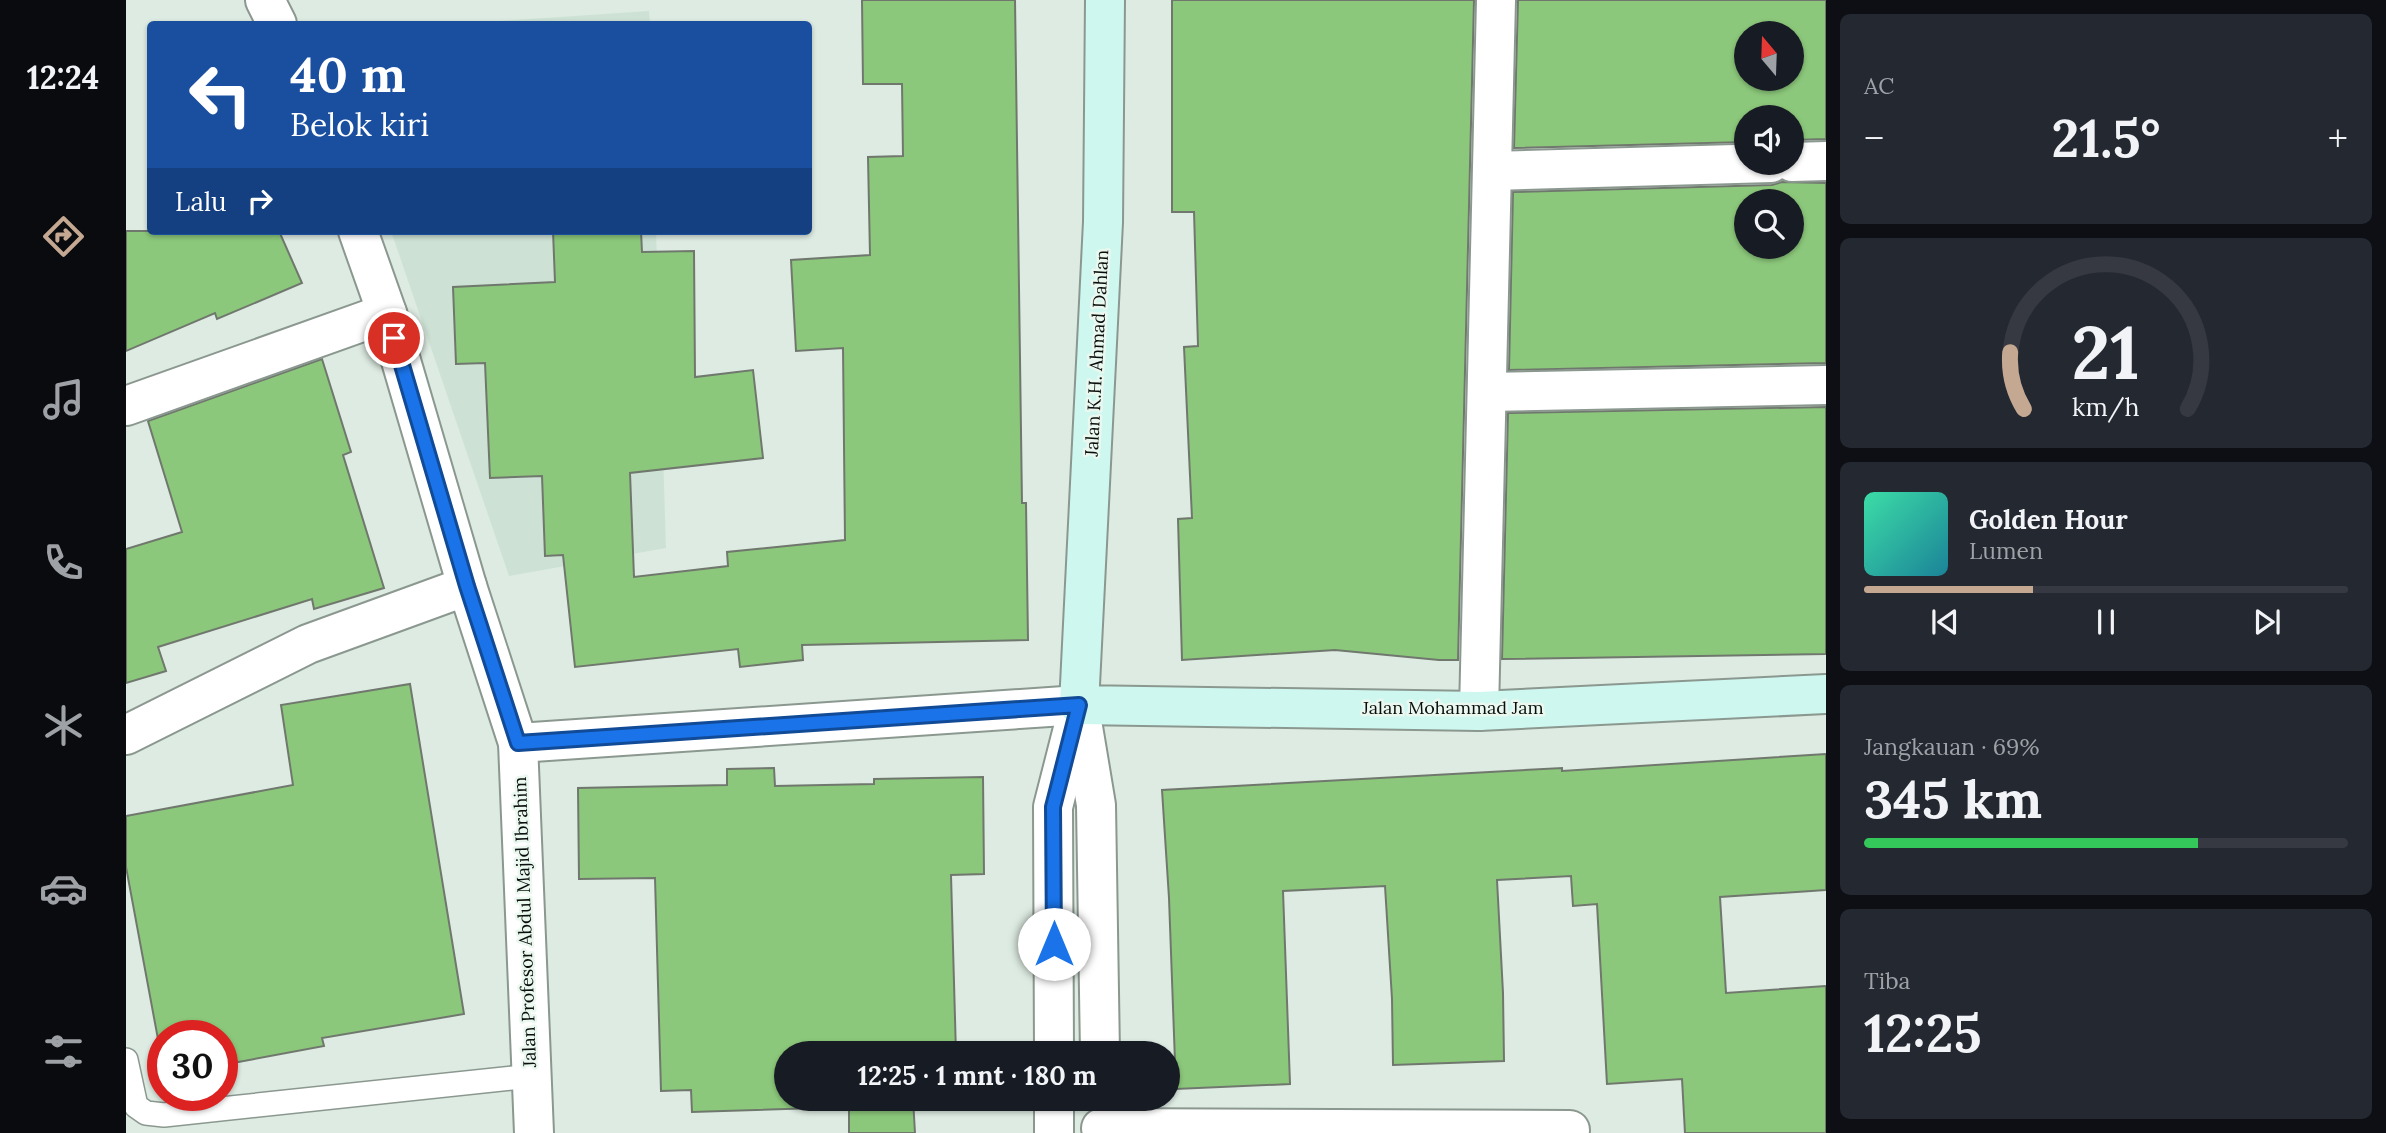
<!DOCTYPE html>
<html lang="id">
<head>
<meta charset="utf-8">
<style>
	:root { --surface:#171b24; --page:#242831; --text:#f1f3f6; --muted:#9ea1a6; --line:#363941; --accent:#c4a892 }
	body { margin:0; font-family:Lora,serif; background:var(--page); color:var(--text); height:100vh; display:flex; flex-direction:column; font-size:26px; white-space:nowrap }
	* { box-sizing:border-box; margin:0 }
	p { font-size:23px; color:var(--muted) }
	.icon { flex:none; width:38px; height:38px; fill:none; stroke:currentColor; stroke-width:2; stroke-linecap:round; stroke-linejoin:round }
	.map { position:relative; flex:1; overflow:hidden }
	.drawer { display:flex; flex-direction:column; gap:14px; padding:14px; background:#0d0f14; width:560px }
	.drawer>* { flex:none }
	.top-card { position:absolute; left:21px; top:21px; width:665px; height:214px; border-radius:7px; box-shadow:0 2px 5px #0004; background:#1a4fa0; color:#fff; overflow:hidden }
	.needle { width:46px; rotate:341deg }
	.fabs { position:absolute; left:1608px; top:21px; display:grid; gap:14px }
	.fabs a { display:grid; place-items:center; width:70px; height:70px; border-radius:50%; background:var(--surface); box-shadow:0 2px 5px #0004; font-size:35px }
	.speed { position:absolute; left:21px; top:1020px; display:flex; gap:14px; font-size:35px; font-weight:700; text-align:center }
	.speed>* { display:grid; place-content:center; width:91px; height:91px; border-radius:50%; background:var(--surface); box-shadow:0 2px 5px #0004; line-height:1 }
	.speed .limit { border:10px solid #d22; background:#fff; color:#111 }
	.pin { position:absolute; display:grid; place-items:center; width:60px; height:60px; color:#fff; margin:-30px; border:4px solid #fff; border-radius:50%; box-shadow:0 2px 7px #0007 }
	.me { position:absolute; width:77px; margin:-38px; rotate:0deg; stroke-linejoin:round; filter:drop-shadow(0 0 5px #0008) }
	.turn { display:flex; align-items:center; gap:24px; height:147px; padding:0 28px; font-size:32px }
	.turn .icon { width:91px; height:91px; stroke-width:2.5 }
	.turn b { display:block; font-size:49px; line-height:60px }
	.then { display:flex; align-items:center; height:66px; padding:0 28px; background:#0003; gap:14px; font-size:26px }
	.big { font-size:52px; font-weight:800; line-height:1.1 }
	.drawer .card { flex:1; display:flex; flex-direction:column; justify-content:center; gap:10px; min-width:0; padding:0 24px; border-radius:10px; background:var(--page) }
	.drawer .dial { align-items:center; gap:0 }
	.dial svg { height:182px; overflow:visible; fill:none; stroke:var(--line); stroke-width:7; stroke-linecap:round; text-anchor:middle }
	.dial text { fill:var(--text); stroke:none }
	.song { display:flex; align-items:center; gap:21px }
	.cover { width:84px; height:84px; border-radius:10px; background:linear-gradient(135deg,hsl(160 70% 55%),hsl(190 70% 35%)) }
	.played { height:7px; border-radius:4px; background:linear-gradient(90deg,var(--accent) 35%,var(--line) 35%) }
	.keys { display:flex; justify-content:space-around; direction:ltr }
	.heat { display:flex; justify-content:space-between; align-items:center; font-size:38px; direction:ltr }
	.charge { height:10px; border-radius:5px; background:linear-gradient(90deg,#34c759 69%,var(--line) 0) }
	.trip { position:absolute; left:648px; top:1041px; width:406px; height:70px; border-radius:35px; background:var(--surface); box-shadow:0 2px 5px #0004; font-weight:800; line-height:70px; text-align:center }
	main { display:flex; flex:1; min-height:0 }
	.tab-bar { display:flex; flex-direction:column; width:126px; justify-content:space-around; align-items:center; background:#090b0e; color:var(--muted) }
	.tab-bar .icon { width:49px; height:49px }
	.tab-bar .on { color:var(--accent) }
	.tab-bar b { font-size:32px; color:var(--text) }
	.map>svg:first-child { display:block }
	.built { fill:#cde2d5 }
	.building { fill:#8cc87b; stroke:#70786e; stroke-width:2; fill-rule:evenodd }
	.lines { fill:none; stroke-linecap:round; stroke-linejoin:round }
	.service-casing { stroke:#8b9890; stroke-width:26 }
	.minor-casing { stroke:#8b9890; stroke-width:42 }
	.secondary-casing { stroke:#8b9890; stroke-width:42 }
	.service { stroke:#fff; stroke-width:23 }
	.minor { stroke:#fff; stroke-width:38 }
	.secondary { stroke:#cef7f0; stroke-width:38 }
	.route-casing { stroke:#114b97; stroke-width:18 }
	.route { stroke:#1a73e8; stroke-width:12 }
	.labels { text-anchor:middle; stroke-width:5; stroke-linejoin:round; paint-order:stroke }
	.street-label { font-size:18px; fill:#0a0e0c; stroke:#eaf8f0 }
</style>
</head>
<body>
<main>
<nav class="tab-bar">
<b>12:24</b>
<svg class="icon on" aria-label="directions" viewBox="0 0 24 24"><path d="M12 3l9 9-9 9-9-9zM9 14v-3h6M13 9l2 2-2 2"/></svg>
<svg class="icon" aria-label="music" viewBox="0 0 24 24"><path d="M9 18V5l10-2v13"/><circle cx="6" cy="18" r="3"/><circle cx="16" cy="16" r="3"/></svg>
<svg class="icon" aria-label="phone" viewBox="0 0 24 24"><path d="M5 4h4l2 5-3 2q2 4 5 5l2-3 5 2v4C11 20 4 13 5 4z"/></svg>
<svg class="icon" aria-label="climate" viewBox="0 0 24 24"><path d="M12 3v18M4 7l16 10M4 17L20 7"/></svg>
<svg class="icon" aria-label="car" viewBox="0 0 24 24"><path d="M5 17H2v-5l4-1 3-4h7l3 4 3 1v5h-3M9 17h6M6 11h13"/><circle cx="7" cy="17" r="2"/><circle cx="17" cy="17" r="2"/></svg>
<svg class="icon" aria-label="filters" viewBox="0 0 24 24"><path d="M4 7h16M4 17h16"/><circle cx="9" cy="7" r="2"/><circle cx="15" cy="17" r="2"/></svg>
</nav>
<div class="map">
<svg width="1700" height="1133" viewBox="0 0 1700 1133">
	<rect width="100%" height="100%" fill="#ddebe2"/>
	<g class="built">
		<path d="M 523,11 L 524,24 L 348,24 L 358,22 Z"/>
		<path d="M 265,231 L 530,231 L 540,548 L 383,576 Z"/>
	</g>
	<g class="building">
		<path d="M 736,0 L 889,0 L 896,503 L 900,503 L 902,640 L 676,645 L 677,660 L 614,667 L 612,649 L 449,667 L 437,555 L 419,556 L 416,476 L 364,478 L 359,363 L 330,364 L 327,287 L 429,282 L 427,231 L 515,231 L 516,252 L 568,251 L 569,377 L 627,370 L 637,458 L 504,473 L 508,577 L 602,566 L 601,552 L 719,540 L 717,348 L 670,351 L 665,260 L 744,255 L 742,157 L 777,156 L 776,84 L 737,84 Z"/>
		<path d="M 1046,0 L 1348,0 L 1332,660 L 1313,660 L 1209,650 L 1056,660 L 1052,519 L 1066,518 L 1058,347 L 1072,346 L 1068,212 L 1046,212 Z"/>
		<path d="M 1392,0 L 1700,0 L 1700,139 L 1666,140 L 1666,117 L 1620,117 L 1620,142 L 1388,148 ZM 1620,33 L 1666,33 L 1666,79 L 1620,79 Z"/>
		<path d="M 1656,182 L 1700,183 L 1700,363 L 1383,370 L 1387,192 L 1646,185 ZM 1620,201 L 1666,201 L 1666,247 L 1620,247 Z"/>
		<path d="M 0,231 L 153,231 L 176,283 L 91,319 L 89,313 L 0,351 Z"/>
		<path d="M 196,359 L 225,452 L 217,455 L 258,588 L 188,609 L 186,599 L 32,647 L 40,671 L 0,683 L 0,549 L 56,532 L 22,421 Z"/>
		<path d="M 1700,407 L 1700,654 L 1376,659 L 1382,413 Z"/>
		<path d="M 284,684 L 338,1014 L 196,1038 L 198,1046 L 96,1065 L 96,1036 L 37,1036 L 37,1066 L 0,867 L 0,816 L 167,785 L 155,705 Z"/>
		<path d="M 1700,754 L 1700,890 L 1594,897 L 1600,993 L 1700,986 L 1700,1133 L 1559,1133 L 1556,1079 L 1481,1084 L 1471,904 L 1447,906 L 1445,876 L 1371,880 L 1377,993 L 1378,1061 L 1267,1065 L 1266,999 L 1259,886 L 1157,891 L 1164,1084 L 1050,1089 L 1043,898 L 1036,790 L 1436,768 L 1436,771 Z"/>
		<path d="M 648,768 L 649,786 L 748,784 L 748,779 L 857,777 L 858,874 L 825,875 L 830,1054 L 660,1054 L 660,1099 L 787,1099 L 789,1133 L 723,1133 L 723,1107 L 566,1112 L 565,1090 L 535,1091 L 529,878 L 453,879 L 452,788 L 601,785 L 601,769 Z"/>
	</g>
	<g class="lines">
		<defs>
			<path id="service" d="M 0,1060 L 10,1106 L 20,1113 L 38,1115 L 405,1076"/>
			<g id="minor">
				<path d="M 139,0 L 151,24"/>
				<path d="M 1666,162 L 1700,161"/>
				<path d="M 1366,171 L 1645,163"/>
				<path d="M 232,231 L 261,313 L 341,586 L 392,743 L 408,1133"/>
				<path d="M 1361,392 L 1700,385"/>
				<path d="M 0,406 L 261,313"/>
				<path d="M 1353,711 L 1370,0"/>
				<path d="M 956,721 L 970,805 L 974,1054"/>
				<path d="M 0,735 L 182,644 L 341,586"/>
				<path d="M 392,743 L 953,705"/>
				<path d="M 928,1054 L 927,807 L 953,705"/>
				<path d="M 928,1099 L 928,1133"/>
				<path d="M 975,1128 L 1444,1130"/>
			</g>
			<path id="secondary" d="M 979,0 L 977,222 L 953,705 L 1353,711 L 1700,694"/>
		</defs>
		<use href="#service" class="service-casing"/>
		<use href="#minor" class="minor-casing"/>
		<use href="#secondary" class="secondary-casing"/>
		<use href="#service" class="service"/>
		<use href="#minor" class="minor"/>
		<use href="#secondary" class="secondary"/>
	</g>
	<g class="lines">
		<defs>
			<path id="route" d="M 268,338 L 341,586 L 392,743 L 953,705 L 927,807 L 928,944"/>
		</defs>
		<use href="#route" class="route-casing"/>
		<use href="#route" class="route"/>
	</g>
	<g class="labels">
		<g class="street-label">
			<text transform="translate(971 353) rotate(-87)" y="6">Jalan K.H. Ahmad Dahlan</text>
			<text x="1327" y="714">Jalan Mohammad Jam</text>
			<text transform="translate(399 922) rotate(-92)" y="6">Jalan Profesor Abdul Majid Ibrahim</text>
		</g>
	</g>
</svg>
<div class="fabs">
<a><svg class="needle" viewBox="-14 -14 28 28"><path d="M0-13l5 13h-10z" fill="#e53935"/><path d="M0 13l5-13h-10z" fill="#9ea1a6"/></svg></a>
<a><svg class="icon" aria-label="sound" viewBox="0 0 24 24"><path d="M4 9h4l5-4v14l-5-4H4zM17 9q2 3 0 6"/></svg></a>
<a><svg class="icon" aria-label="search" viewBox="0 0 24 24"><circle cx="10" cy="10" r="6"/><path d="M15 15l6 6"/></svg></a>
</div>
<div class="speed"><div class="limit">30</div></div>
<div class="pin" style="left:268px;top:338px;background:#d93025"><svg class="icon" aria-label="arrive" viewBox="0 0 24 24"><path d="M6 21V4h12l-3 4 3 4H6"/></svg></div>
<svg class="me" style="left:928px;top:944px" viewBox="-20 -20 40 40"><circle r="19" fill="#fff"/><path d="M0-13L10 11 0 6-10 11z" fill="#1a73e8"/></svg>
<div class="trip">12:25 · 1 mnt · 180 m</div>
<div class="top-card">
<div class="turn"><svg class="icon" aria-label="left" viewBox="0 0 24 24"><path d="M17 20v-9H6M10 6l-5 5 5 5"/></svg><div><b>40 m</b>Belok kiri</div></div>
<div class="then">Lalu<svg class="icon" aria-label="right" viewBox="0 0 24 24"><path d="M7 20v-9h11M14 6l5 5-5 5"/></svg></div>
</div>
</div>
<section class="drawer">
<div class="card"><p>AC</p>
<div class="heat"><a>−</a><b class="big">21.5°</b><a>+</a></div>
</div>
<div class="card dial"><svg viewBox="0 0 100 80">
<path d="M14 69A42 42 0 1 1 86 69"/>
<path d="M14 69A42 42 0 0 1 8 44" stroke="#c4a892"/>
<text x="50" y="56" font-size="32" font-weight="700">21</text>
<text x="50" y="72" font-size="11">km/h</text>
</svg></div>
<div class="card">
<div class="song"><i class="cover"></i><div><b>Golden Hour</b><p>Lumen</p></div></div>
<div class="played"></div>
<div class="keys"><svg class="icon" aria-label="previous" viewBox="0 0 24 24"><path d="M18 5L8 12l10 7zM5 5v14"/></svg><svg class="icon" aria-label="pause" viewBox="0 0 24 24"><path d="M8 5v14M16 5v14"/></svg><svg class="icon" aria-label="next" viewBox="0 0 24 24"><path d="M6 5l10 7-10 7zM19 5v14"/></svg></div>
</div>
<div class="card"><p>Jangkauan · 69%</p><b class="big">345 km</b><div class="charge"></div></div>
<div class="card"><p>Tiba</p><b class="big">12:25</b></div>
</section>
</main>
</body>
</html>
